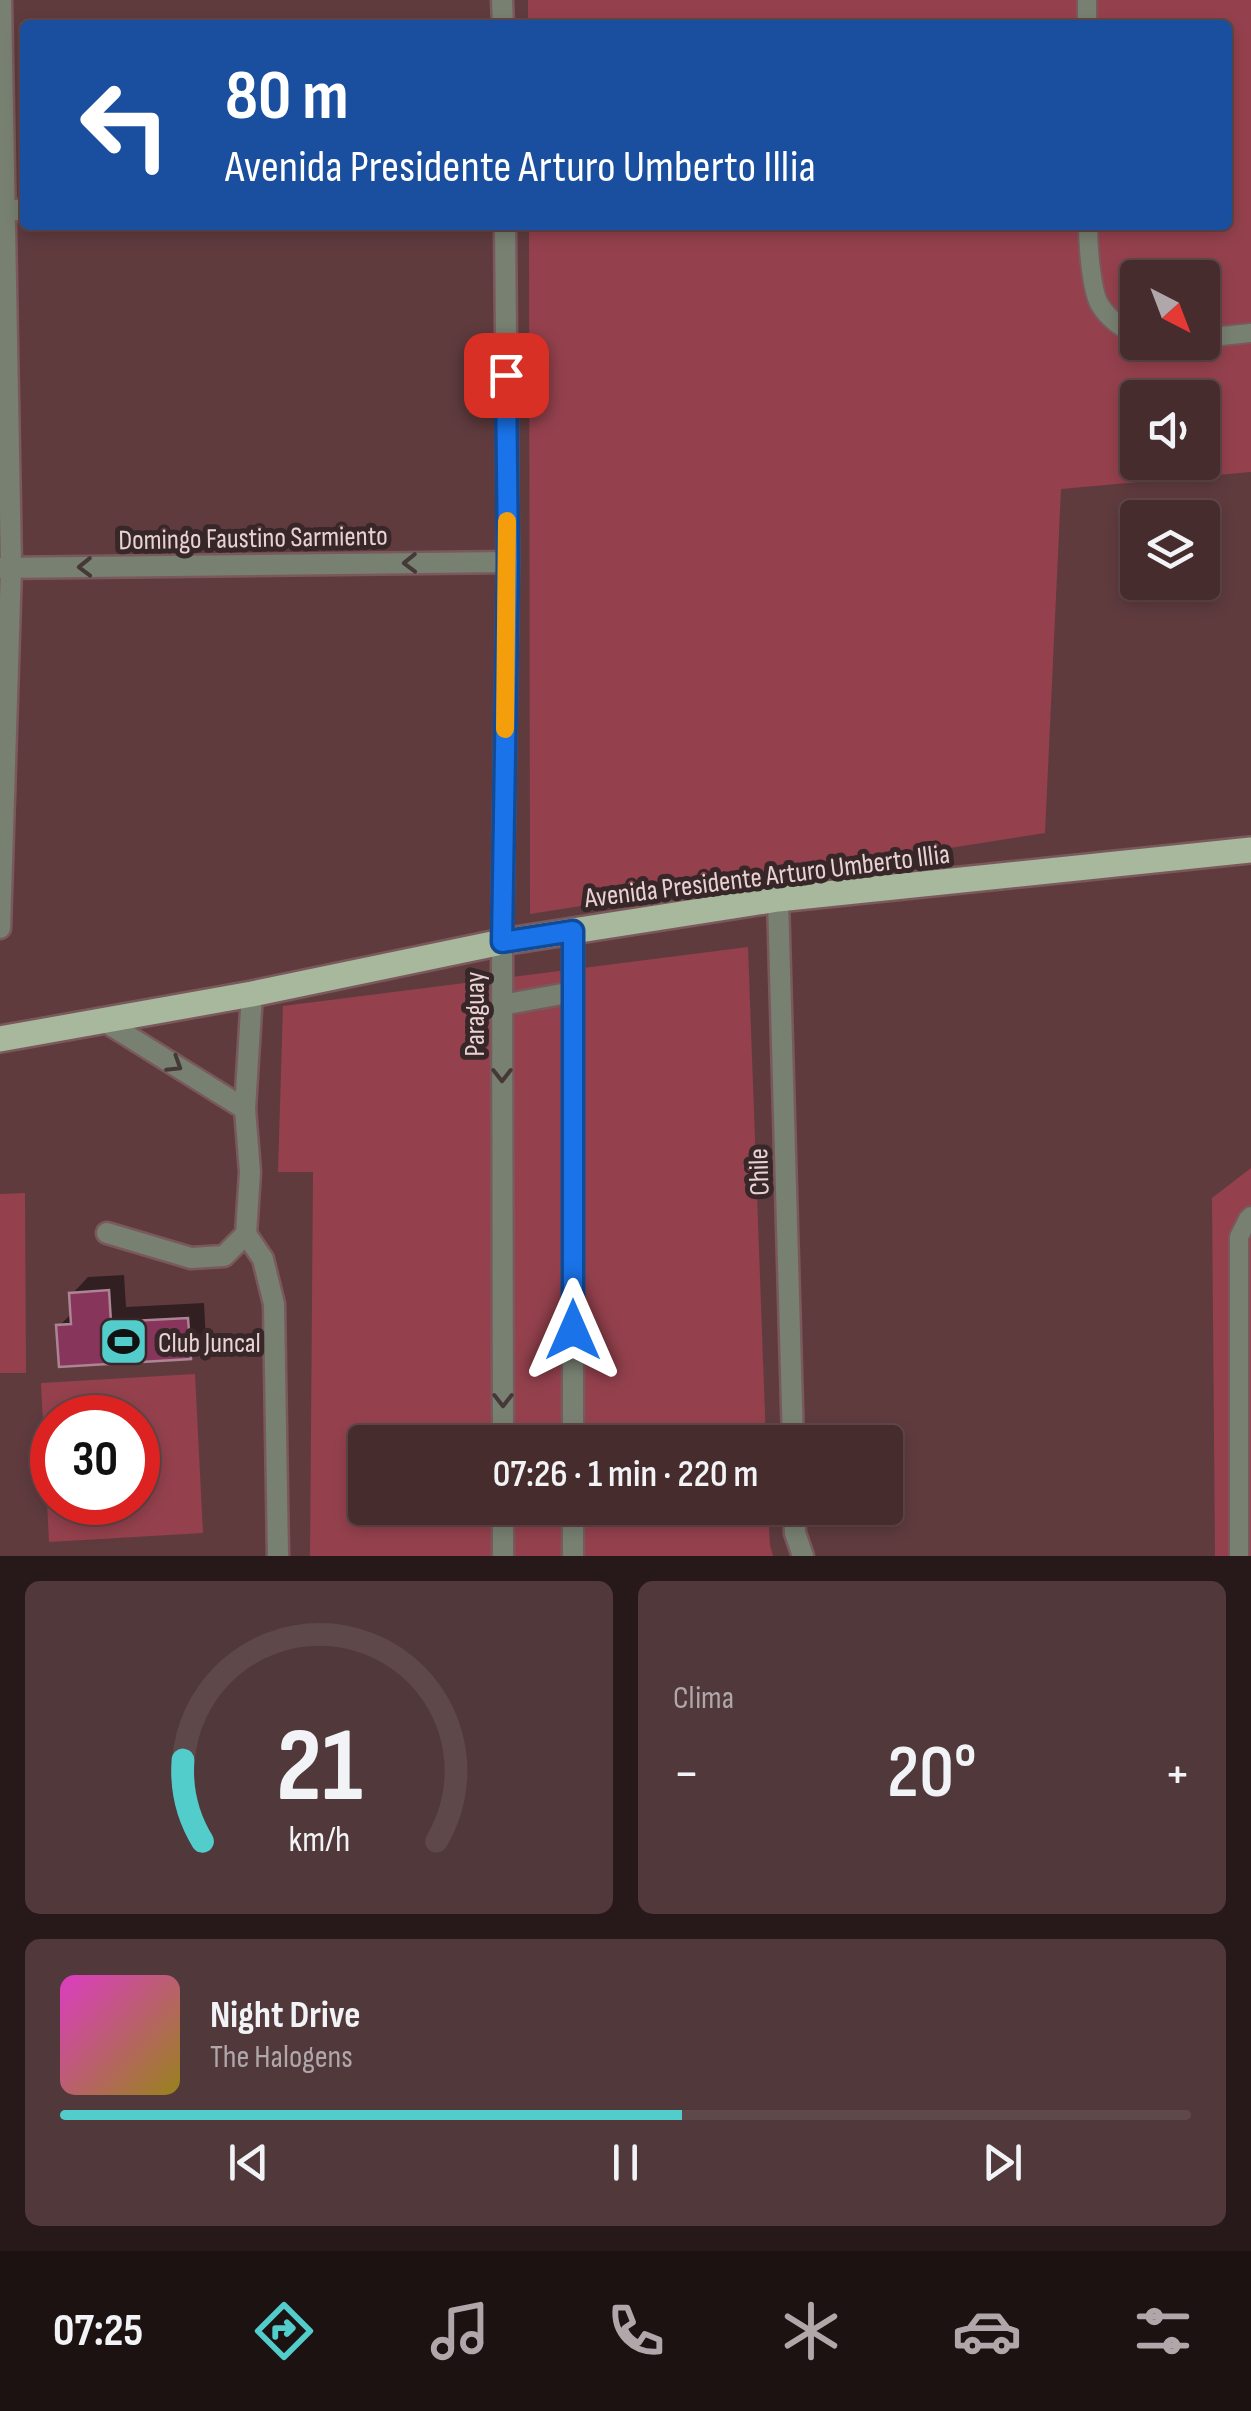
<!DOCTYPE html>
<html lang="es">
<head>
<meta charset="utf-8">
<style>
	:root { --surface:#472c2e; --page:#51383a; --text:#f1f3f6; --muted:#b0a7aa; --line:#5f484a; --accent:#53cdcb }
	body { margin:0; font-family:"Sofia Sans Condensed",sans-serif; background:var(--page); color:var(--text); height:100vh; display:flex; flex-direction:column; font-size:38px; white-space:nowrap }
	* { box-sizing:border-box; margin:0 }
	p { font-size:32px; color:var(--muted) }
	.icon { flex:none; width:55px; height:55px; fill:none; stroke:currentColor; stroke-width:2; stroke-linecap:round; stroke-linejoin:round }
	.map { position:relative; height:1556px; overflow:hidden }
	.panel { display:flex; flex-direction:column; gap:25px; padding:25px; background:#271819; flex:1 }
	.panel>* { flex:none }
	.banner { position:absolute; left:20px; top:20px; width:1212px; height:210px; border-radius:10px; box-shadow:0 5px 15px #0003,0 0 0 2px var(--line); background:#1a4fa0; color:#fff; overflow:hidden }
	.needle { width:65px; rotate:138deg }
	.controls { position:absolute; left:1120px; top:260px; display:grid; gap:20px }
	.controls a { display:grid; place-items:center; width:100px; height:100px; border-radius:10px; background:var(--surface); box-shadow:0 5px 15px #0003,0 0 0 2px var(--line); font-size:50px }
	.speed { position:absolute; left:30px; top:1395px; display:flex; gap:20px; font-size:50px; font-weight:700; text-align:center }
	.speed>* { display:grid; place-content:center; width:130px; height:130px; border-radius:50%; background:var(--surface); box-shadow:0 5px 15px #0003,0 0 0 2px var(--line); line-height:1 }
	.speed .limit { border:15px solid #d22; background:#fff; color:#111 }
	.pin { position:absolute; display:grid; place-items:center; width:85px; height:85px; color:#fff; margin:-42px; border-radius:20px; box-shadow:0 5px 15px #0006 }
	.me { position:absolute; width:110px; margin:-55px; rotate:0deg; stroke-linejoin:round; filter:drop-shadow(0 0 8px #0008) }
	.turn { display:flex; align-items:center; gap:35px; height:210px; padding:0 40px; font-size:45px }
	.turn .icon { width:130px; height:130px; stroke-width:2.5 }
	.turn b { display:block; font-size:70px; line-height:85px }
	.big { font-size:75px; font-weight:600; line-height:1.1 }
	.panel .widget { flex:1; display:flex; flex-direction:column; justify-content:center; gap:15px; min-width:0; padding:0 35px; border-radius:15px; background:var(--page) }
	.panel .dial { align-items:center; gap:0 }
	.dial svg { height:260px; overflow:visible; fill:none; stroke:var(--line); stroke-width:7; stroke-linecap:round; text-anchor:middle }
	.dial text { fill:var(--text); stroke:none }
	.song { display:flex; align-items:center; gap:30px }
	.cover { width:120px; height:120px; border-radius:15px; background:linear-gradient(135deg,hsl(310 70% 55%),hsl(50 70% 35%)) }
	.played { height:10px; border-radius:5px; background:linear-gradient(90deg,var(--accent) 55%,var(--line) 55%) }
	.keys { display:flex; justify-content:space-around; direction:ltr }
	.heat { display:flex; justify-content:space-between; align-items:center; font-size:55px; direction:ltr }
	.panel .tiles { flex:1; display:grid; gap:25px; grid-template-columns:1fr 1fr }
	.widget:last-child { grid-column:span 2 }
	.trip { position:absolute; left:348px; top:1425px; width:555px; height:100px; border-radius:10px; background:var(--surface); box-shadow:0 5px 15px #0003,0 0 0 2px var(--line); font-weight:600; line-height:100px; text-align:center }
	.tabs { display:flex; height:160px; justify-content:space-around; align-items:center; background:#1c1212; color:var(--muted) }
	.tabs .icon { width:70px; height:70px }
	.tabs .selected { color:var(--accent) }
	.tabs b { font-size:45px; color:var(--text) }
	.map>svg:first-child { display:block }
	.green { fill:#94414d; fill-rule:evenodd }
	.shadow { fill:#0007 }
	.building { fill:#88355c; stroke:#ac8594; stroke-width:2.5 }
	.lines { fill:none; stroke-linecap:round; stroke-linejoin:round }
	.service-casing { stroke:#7a595c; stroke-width:22 }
	.minor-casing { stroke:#7a595c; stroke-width:25 }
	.tertiary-casing { stroke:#7a595c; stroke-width:25 }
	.primary-casing { stroke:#7a595c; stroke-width:30 }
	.service { stroke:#788072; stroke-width:18 }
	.minor { stroke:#788072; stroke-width:20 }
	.tertiary { stroke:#788072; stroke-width:20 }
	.primary { stroke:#a7b89c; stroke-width:25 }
	.oneway { stroke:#453938 }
	.route-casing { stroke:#114b97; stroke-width:25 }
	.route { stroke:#1a73e8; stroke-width:18 }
	.slow { stroke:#f59e0b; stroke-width:18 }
	.labels { text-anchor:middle; stroke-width:10; stroke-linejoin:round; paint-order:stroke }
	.street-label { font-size:28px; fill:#e8d2d3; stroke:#382729 }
	.poi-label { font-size:28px; fill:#e8d2d3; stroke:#382729; text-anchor:start }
</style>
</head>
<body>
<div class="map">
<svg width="1251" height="1556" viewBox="0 0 1251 1556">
	<rect width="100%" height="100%" fill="#5f3b3e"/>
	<g class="green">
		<path d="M 528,0 L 1251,0 L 1251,472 L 1061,489 L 1045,833 L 530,914 L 529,225 L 1228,225 L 1228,25 L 528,25 ZM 1138,278 L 1202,278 L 1202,342 L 1138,342 ZM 1138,398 L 1202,398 L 1202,462 L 1138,462 Z"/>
		<path d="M 748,947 L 766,1442 L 365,1442 L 365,1508 L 768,1508 L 770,1545 L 773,1556 L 310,1556 L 313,1172 L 278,1172 L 283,1006 Z"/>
		<path d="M 1251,1168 L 1251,1556 L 1215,1556 L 1212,1198 Z"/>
		<path d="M 25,1193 L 26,1373 L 0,1373 L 0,1194 Z"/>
		<path d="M 195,1374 L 203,1533 L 49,1542 L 41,1383 ZM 52,1418 L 138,1418 L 138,1502 L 52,1502 Z"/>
	</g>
	<path class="shadow" d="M 124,1275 L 126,1307 L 204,1303 L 206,1341 L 190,1357 L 59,1326 L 73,1312 L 72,1294 L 88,1277 Z"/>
	<path class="building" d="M 109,1290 L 111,1322 L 188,1318 L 191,1359 L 59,1367 L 56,1325 L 71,1324 L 69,1293 Z"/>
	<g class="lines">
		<defs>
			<g id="service">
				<path d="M 1087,0 L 1087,25"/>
				<path d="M 1088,225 C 1088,243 1091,291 1100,305 C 1109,320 1123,329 1138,336"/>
				<path d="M 1202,338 L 1251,333"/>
				<path d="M 1151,342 L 1156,342"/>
				<path d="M 1239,1556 L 1239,1237 L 1248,1219 L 1251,1216"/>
			</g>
			<g id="minor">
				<path d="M 502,0 L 503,25"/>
				<path d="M 0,210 L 25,210"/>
				<path d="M 0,568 L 508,562"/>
				<path d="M 778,899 L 793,1442"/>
				<path d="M 573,931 L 573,1442"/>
				<path d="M 502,1005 L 573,992"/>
				<path d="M 104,1021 L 245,1109"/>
				<path d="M 107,1233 L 191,1258 L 224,1256 L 246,1234 L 250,1172 L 245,1109 L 252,994"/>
				<path d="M 246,1234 L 263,1259 L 274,1304 L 278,1556"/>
				<path d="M 503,1442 L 502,942 L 508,562 L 505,225"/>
				<path d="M 503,1508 L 503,1556"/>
				<path d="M 573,1508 L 573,1556"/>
				<path d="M 794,1508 L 795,1533 L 803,1556"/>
			</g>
			<path id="tertiary" d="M 0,928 L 11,567 L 1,0"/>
			<path id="primary" d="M 0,1039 L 252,994 L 502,942 L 778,899 L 1251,850"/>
		</defs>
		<use href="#service" class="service-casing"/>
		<use href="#minor" class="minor-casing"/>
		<use href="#tertiary" class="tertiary-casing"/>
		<use href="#primary" class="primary-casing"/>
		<use href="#service" class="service"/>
		<use href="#minor" class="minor"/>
		<use href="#tertiary" class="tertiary"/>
		<use href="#primary" class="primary"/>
	</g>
	<defs><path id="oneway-chevron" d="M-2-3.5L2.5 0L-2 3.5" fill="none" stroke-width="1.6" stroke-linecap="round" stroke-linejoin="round" transform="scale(2.5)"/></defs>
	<g class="oneway">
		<use href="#oneway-chevron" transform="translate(410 563) rotate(179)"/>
		<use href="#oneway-chevron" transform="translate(85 567) rotate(179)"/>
		<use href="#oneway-chevron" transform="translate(175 1065) rotate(32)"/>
		<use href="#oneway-chevron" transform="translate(502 1075) rotate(90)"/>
		<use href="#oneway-chevron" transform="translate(503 1400) rotate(90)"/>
	</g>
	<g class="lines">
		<defs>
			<path id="route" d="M 506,375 L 508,562 L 502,942 L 573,931 L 573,1330"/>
		</defs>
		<use href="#route" class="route-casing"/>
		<use href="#route" class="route"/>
		<path class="slow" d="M 505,729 L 507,521"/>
	</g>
	<defs>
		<symbol id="stadium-square" viewBox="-11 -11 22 22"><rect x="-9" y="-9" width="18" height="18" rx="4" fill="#53cdcb" stroke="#382729"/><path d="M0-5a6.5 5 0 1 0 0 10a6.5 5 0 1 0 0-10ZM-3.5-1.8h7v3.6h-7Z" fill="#111"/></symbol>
	</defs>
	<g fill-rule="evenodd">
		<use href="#stadium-square" x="96" y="1314" width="55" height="55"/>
	</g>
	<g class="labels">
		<g class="street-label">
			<text transform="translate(253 537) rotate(-1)" y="10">Domingo Faustino Sarmiento</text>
			<text transform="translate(767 875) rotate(-7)" y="10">Avenida Presidente Arturo Umberto Illia</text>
			<text transform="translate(474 1014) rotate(-90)" y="10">Paraguay</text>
			<text transform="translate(758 1172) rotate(-92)" y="10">Chile</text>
		</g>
		<g class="poi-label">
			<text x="158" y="1352">Club Juncal</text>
		</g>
	</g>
</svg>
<div class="controls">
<a><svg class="needle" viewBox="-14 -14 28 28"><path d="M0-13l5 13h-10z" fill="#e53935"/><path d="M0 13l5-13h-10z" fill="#b0a7aa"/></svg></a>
<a><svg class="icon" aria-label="sound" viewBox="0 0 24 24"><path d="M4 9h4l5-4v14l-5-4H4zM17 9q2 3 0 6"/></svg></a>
<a><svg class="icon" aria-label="layers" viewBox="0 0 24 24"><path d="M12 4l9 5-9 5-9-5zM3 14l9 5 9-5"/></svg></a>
</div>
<div class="speed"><div class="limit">30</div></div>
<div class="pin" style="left:506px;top:375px;background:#d93025"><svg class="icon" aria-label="arrive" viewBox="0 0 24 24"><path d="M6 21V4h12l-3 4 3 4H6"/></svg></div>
<svg class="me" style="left:573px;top:1330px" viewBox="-20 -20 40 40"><path d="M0-17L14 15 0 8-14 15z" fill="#1a73e8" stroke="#fff" stroke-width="4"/></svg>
<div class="trip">07:26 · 1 min · 220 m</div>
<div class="banner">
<div class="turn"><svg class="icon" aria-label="left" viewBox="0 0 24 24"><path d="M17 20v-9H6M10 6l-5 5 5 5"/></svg><div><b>80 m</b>Avenida Presidente Arturo Umberto Illia</div></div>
</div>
</div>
<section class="panel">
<div class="tiles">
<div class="widget dial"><svg viewBox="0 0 100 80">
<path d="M14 69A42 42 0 1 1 86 69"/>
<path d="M14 69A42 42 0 0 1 8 44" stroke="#53cdcb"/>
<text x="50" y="56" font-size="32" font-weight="700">21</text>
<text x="50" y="72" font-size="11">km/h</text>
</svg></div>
<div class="widget"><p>Clima</p>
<div class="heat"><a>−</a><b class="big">20°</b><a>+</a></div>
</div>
<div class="widget">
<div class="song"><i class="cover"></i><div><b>Night Drive</b><p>The Halogens</p></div></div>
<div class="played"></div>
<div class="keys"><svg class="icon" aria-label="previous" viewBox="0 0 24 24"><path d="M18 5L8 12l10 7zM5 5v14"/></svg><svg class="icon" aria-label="pause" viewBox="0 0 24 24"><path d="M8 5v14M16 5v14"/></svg><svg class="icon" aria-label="next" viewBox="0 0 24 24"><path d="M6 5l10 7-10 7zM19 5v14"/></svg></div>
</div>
</div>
</section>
<nav class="tabs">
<b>07:25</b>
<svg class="icon selected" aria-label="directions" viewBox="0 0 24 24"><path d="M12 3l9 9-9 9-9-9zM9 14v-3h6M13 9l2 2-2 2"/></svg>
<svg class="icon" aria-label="music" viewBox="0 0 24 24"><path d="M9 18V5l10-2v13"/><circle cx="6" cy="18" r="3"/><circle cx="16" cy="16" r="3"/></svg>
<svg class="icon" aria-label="phone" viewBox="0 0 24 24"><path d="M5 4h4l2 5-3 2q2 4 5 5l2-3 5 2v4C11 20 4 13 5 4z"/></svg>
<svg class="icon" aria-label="climate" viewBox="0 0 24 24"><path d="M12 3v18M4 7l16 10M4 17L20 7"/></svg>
<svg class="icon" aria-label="car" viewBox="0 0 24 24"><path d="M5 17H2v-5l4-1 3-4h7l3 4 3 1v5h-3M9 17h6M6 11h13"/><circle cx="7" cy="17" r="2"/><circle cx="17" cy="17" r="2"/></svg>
<svg class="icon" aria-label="filters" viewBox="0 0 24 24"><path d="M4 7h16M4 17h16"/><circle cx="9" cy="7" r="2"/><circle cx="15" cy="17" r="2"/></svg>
</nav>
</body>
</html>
